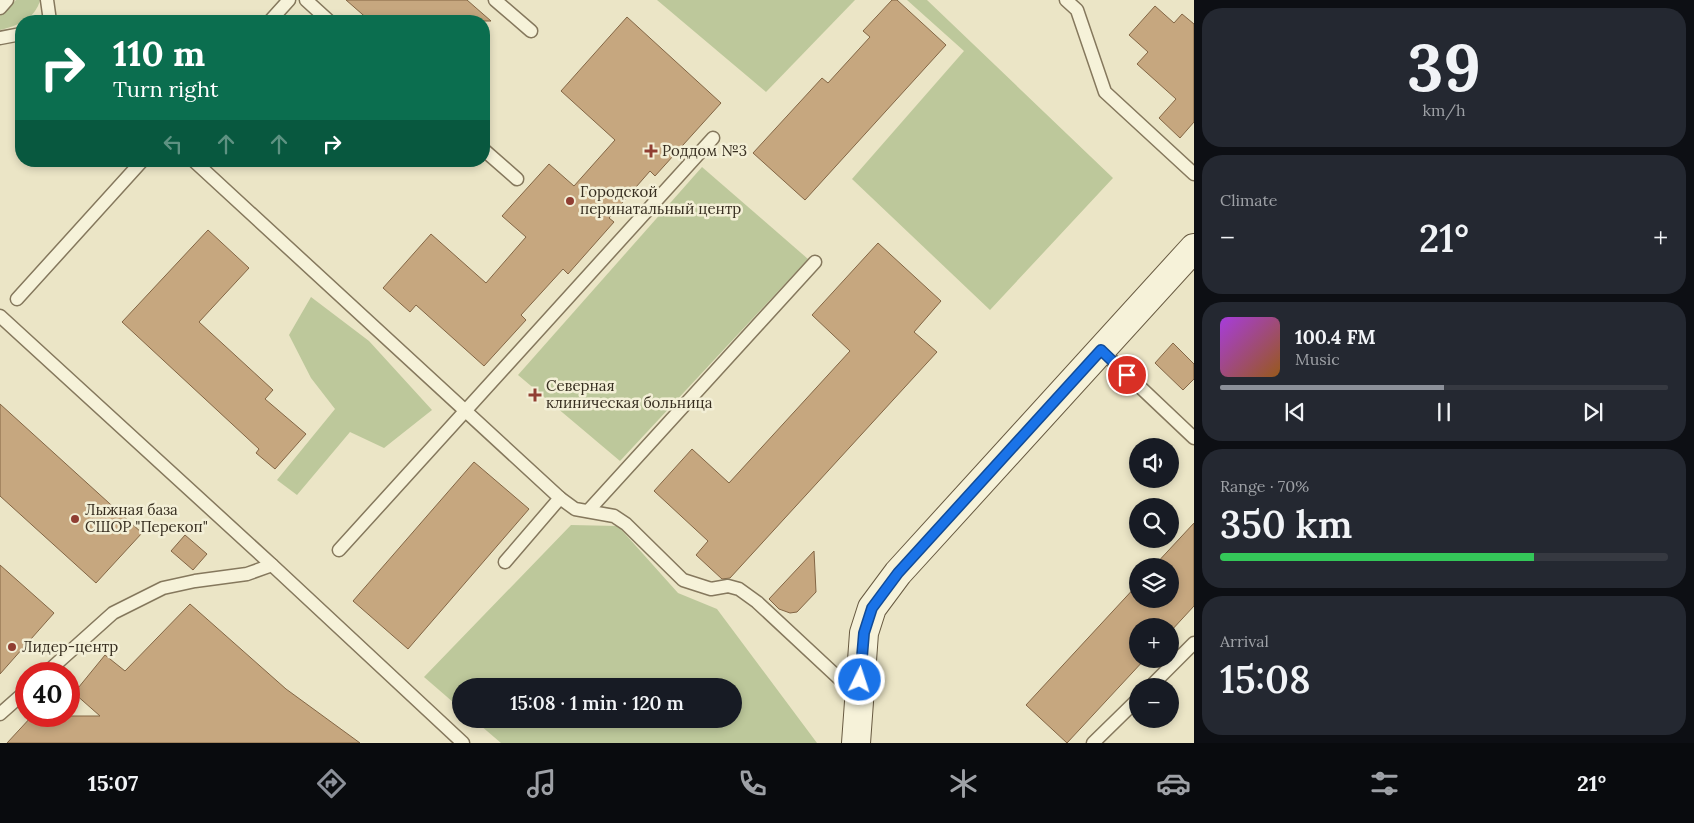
<!DOCTYPE html>
<html lang="en">
<head>
<meta charset="utf-8">
<style>
	:root { --surface:#171b24; --page:#242831; --text:#f1f3f6; --muted:#9ea1a6; --line:#363941; --accent:#8c9099 }
	body { margin:0; font-family:Lora,serif; background:var(--page); color:var(--text); height:100vh; display:flex; flex-direction:column; font-size:19px; white-space:nowrap }
	* { box-sizing:border-box; margin:0 }
	p { font-size:16px; color:var(--muted) }
	.icon { flex:none; width:28px; height:28px; fill:none; stroke:currentColor; stroke-width:2; stroke-linecap:round; stroke-linejoin:round }
	.map { position:relative; flex:1; overflow:hidden }
	.drawer { display:flex; flex-direction:column; gap:8px; padding:8px; background:#0d0f14; width:500px }
	.drawer>* { flex:none }
	.banner { position:absolute; left:15px; top:15px; width:475px; height:152px; border-radius:20px; box-shadow:0 2px 8px #0003; background:#0b6e4f; color:#fff; overflow:hidden }
	.buttons { position:absolute; left:1129px; top:438px; display:grid; gap:10px }
	.buttons a { display:grid; place-items:center; width:50px; height:50px; border-radius:50%; background:var(--surface); box-shadow:0 2px 8px #0003; font-size:25px }
	.speed { position:absolute; left:15px; top:662px; display:flex; gap:10px; font-size:25px; font-weight:700; text-align:center }
	.speed>* { display:grid; place-content:center; width:65px; height:65px; border-radius:50%; background:var(--surface); box-shadow:0 2px 8px #0003; line-height:1 }
	.speed .limit { border:8px solid #d22; background:#fff; color:#111 }
	.pin { position:absolute; display:grid; place-items:center; width:42px; height:42px; color:#fff; margin:-21px; border:2px solid #fff; border-radius:50%; box-shadow:0 1px 5px #0007 }
	.me { position:absolute; width:55px; margin:-28px; rotate:4deg; stroke-linejoin:round; filter:drop-shadow(0 0 4px #0008) }
	.turn { display:flex; align-items:center; gap:18px; height:105px; padding:0 15px; font-size:22px }
	.turn .icon { width:65px; height:65px; stroke-width:2.5 }
	.turn b { display:block; font-size:35px; line-height:42px }
	.lanes { display:flex; align-items:center; height:48px; padding:0 15px; background:#0003; justify-content:center; gap:25px; direction:ltr }
	.lanes .off { opacity:.35 }
	.big { font-size:38px; font-weight:600; line-height:1.1 }
	.drawer .tile { flex:1; display:flex; flex-direction:column; justify-content:center; gap:8px; min-width:0; padding:0 18px; border-radius:20px; background:var(--page) }
	.drawer .dial { align-items:center; gap:0 }
	.dial b { font-size:65px; line-height:1 }
	.song { display:flex; align-items:center; gap:15px }
	.cover { width:60px; height:60px; border-radius:8px; background:linear-gradient(135deg,hsl(280 70% 55%),hsl(30 70% 35%)) }
	.played { height:5px; border-radius:2px; background:linear-gradient(90deg,var(--accent) 50%,var(--line) 50%) }
	.keys { display:flex; justify-content:space-around; direction:ltr }
	.heat { display:flex; justify-content:space-between; align-items:center; font-size:28px; direction:ltr }
	.charge { height:8px; border-radius:4px; background:linear-gradient(90deg,#34c759 70%,var(--line) 0) }
	.trip { position:absolute; left:452px; top:678px; width:290px; height:50px; border-radius:25px; background:var(--surface); box-shadow:0 2px 8px #0003; font-weight:600; line-height:50px; text-align:center }
	.tab-bar { display:flex; height:80px; justify-content:space-around; align-items:center; background:#090b0e; color:var(--muted) }
	.tab-bar .icon { width:35px; height:35px }
	.tab-bar .on { color:var(--accent) }
	.tab-bar b { font-size:22px; color:var(--text) }
	main { display:flex; flex:1; min-height:0 }
	.map>svg:first-child { display:block }
	.green { fill:#bdc89b }
	.building { fill:#c6a77f; stroke:#836645 }
	.lines { fill:none; stroke-linecap:round; stroke-linejoin:round }
	.lane-casing { stroke:#85785d; stroke-width:15 }
	.secondary-casing { stroke:#675940; stroke-width:30 }
	.lane { stroke:#f6f2d9; stroke-width:12 }
	.secondary { stroke:#f6f2d9; stroke-width:28 }
	.route-casing { stroke:#114b97; stroke-width:12 }
	.route { stroke:#1a73e8; stroke-width:9 }
	.poi-dot { fill:#903e32; stroke:#f3efd6; stroke-width:2 }
	.labels { text-anchor:middle; stroke-width:5; stroke-linejoin:round; paint-order:stroke }
	.poi-label { font-size:15px; fill:#372e20; stroke:#f3efd6; text-anchor:start }
</style>
</head>
<body>
<main>
<div class="map">
<svg width="1194" height="743" viewBox="0 0 1194 743">
	<rect width="100%" height="100%" fill="#ebe5c6"/>
	<g class="green">
		<path d="M 16,0 L 40,0 C 36,18 17,26 0,30 L 0,16 Z"/>
		<path d="M 657,0 L 855,0 L 766,92 Z"/>
		<path d="M 907,0 L 927,0 L 1113,178 L 990,310 L 852,179 L 964,51 Z"/>
		<path d="M 702,167 L 808,259 L 620,461 L 518,375 Z"/>
		<path d="M 311,297 L 369,341 L 432,410 L 384,448 L 350,432 L 297,495 L 277,480 L 335,409 L 311,378 L 289,335 Z"/>
		<path d="M 571,525 L 618,526 L 678,593 L 717,609 L 817,743 L 501,743 L 473,719 L 734,719 L 734,686 L 461,686 L 461,709 L 424,677 Z"/>
	</g>
	<g class="building">
		<path d="M 346,0 L 467,0 L 491,21 L 370,21 Z"/>
		<path d="M 892,0 L 897,0 L 946,45 L 805,200 L 753,153 L 822,78 L 828,83 L 870,37 L 863,31 Z"/>
		<path d="M 1155,6 L 1174,23 L 1182,14 L 1194,24 L 1194,122 L 1180,138 L 1159,118 L 1176,99 L 1137,64 L 1148,52 L 1129,35 Z"/>
		<path d="M 627,17 L 721,103 L 655,176 L 650,171 L 609,218 L 614,222 L 568,274 L 563,269 L 521,315 L 526,320 L 484,366 L 416,305 L 410,312 L 383,288 L 431,234 L 486,283 L 526,237 L 502,216 L 549,164 L 574,186 L 615,140 L 561,91 Z"/>
		<path d="M 208,230 L 249,268 L 199,322 L 273,390 L 265,399 L 306,434 L 275,469 L 256,453 L 259,449 L 122,322 Z"/>
		<path d="M 878,243 L 941,301 L 914,332 L 937,352 L 730,578 L 722,579 L 696,555 L 708,541 L 654,491 L 692,449 L 729,483 L 850,351 L 812,315 Z"/>
		<path d="M 1173,343 L 1194,364 L 1194,379 L 1183,390 L 1155,363 Z"/>
		<path d="M 0,404 L 142,533 L 96,583 L 0,496 Z"/>
		<path d="M 474,462 L 529,509 L 408,649 L 353,601 Z"/>
		<path d="M 1194,523 L 1194,606 L 1170,632 L 1170,626 L 1138,626 L 1138,659 L 1145,659 L 1067,743 L 1026,705 L 1138,584 L 1138,599 L 1170,599 L 1170,566 L 1154,566 Z"/>
		<path d="M 185,535 L 207,554 L 193,570 L 171,551 Z"/>
		<path d="M 814,551 L 816,592 L 797,612 L 790,613 L 779,609 L 769,599 Z"/>
		<path d="M 0,565 L 54,613 L 0,674 Z"/>
		<path d="M 190,604 L 286,689 L 360,743 L 7,743 L 32,716 L 100,716 L 74,693 L 105,655 L 125,671 Z"/>
	</g>
	<g class="lines">
		<defs>
			<g id="lane">
				<path d="M 47,0 L 50,21"/>
				<path d="M 306,0 L 329,21"/>
				<path d="M 495,0 L 531,31"/>
				<path d="M 1066,0 L 1077,10 L 1105,92 L 1194,174"/>
				<path d="M 0,8 L 7,0"/>
				<path d="M 270,21 L 289,0"/>
				<path d="M 0,38 L 21,34"/>
				<path d="M 484,150 L 517,179"/>
				<path d="M 194,161 L 560,498 L 575,509 L 614,516 L 626,524 L 683,580 L 711,589 L 728,586 L 739,589 L 757,602 L 859,697"/>
				<path d="M 17,299 L 142,161"/>
				<path d="M 0,316 L 272,565 L 463,743"/>
				<path d="M 1101,350 L 1194,438"/>
				<path d="M 588,511 L 815,262"/>
				<path d="M 339,550 L 713,138"/>
				<path d="M 505,562 L 560,498"/>
				<path d="M 45,674 L 113,613 L 163,588 L 195,581 L 247,574 L 272,565"/>
				<path d="M 1151,686 L 1194,643"/>
				<path d="M 0,714 L 26,691"/>
				<path d="M 1093,743 L 1138,699"/>
			</g>
			<path id="secondary" d="M 856,743 L 864,633 L 872,608 L 898,573 L 1194,248"/>
		</defs>
		<use href="#lane" class="lane-casing"/>
		<use href="#secondary" class="secondary-casing"/>
		<use href="#lane" class="lane"/>
		<use href="#secondary" class="secondary"/>
	</g>
	<g class="lines">
		<defs>
			<path id="route" d="M 860,680 L 864,633 L 872,608 L 898,573 L 1101,350 L 1127,375"/>
		</defs>
		<use href="#route" class="route-casing"/>
		<use href="#route" class="route"/>
	</g>
	<g class="poi-dot">
		<path d="M648.5 143.5h5v5h5v5h-5v5h-5v-5h-5v-5h5z"/>
		<circle cx="570" cy="201" r="5"/>
		<path d="M532.5 387.5h5v5h5v5h-5v5h-5v-5h-5v-5h5z"/>
		<circle cx="75" cy="519" r="5"/>
		<circle cx="12" cy="647" r="5"/>
	</g>
	<g class="labels">
		<g class="poi-label">
			<text x="662" y="156">Роддом №3</text>
			<text x="580" y="197">Городской<tspan x="580" dy="17">перинатальный центр</tspan></text>
			<text x="546" y="391">Северная<tspan x="546" dy="17">клиническая больница</tspan></text>
			<text x="85" y="515">Лыжная база<tspan x="85" dy="17">СШОР "Перекоп"</tspan></text>
			<text x="22" y="652">Лидер-центр</text>
		</g>
	</g>
</svg>
<div class="buttons">
<a><svg class="icon" aria-label="sound" viewBox="0 0 24 24"><path d="M4 9h4l5-4v14l-5-4H4zM17 9q2 3 0 6"/></svg></a>
<a><svg class="icon" aria-label="search" viewBox="0 0 24 24"><circle cx="10" cy="10" r="6"/><path d="M15 15l6 6"/></svg></a>
<a><svg class="icon" aria-label="layers" viewBox="0 0 24 24"><path d="M12 4l9 5-9 5-9-5zM3 14l9 5 9-5"/></svg></a>
<a>+</a>
<a>−</a>
</div>
<div class="speed"><div class="limit">40</div></div>
<div class="pin" style="left:1127px;top:375px;background:#d93025"><svg class="icon" aria-label="arrive" viewBox="0 0 24 24"><path d="M6 21V4h12l-3 4 3 4H6"/></svg></div>
<svg class="me" style="left:860px;top:680px" viewBox="-20 -20 40 40"><circle r="17" fill="#1a73e8" stroke="#fff" stroke-width="3"/><path d="M0-11L8 9 0 5-8 9z" fill="#fff"/></svg>
<div class="trip">15:08 · 1 min · 120 m</div>
<div class="banner">
<div class="turn"><svg class="icon" aria-label="right" viewBox="0 0 24 24"><path d="M7 20v-9h11M14 6l5 5-5 5"/></svg><div><b>110 m</b>Turn right</div></div>
<div class="lanes"><svg class="icon off" aria-label="left" viewBox="0 0 24 24"><path d="M17 20v-9H6M10 6l-5 5 5 5"/></svg><svg class="icon off" aria-label="ahead" viewBox="0 0 24 24"><path d="M12 20V5M6 11l6-6 6 6"/></svg><svg class="icon off" aria-label="ahead" viewBox="0 0 24 24"><path d="M12 20V5M6 11l6-6 6 6"/></svg><svg class="icon" aria-label="right" viewBox="0 0 24 24"><path d="M7 20v-9h11M14 6l5 5-5 5"/></svg></div>
</div>
</div>
<section class="drawer">
<div class="tile dial"><b>39</b><p>km/h</p></div>
<div class="tile"><p>Climate</p>
<div class="heat"><a>−</a><b class="big">21°</b><a>+</a></div>
</div>
<div class="tile">
<div class="song"><i class="cover"></i><div><b>100.4 FM</b><p>Music</p></div></div>
<div class="played"></div>
<div class="keys"><svg class="icon" aria-label="previous" viewBox="0 0 24 24"><path d="M18 5L8 12l10 7zM5 5v14"/></svg><svg class="icon" aria-label="pause" viewBox="0 0 24 24"><path d="M8 5v14M16 5v14"/></svg><svg class="icon" aria-label="next" viewBox="0 0 24 24"><path d="M6 5l10 7-10 7zM19 5v14"/></svg></div>
</div>
<div class="tile"><p>Range · 70%</p><b class="big">350 km</b><div class="charge"></div></div>
<div class="tile"><p>Arrival</p><b class="big">15:08</b></div>
</section>
</main>
<nav class="tab-bar">
<b>15:07</b>
<svg class="icon on" aria-label="directions" viewBox="0 0 24 24"><path d="M12 3l9 9-9 9-9-9zM9 14v-3h6M13 9l2 2-2 2"/></svg>
<svg class="icon" aria-label="music" viewBox="0 0 24 24"><path d="M9 18V5l10-2v13"/><circle cx="6" cy="18" r="3"/><circle cx="16" cy="16" r="3"/></svg>
<svg class="icon" aria-label="phone" viewBox="0 0 24 24"><path d="M5 4h4l2 5-3 2q2 4 5 5l2-3 5 2v4C11 20 4 13 5 4z"/></svg>
<svg class="icon" aria-label="climate" viewBox="0 0 24 24"><path d="M12 3v18M4 7l16 10M4 17L20 7"/></svg>
<svg class="icon" aria-label="car" viewBox="0 0 24 24"><path d="M5 17H2v-5l4-1 3-4h7l3 4 3 1v5h-3M9 17h6M6 11h13"/><circle cx="7" cy="17" r="2"/><circle cx="17" cy="17" r="2"/></svg>
<svg class="icon" aria-label="filters" viewBox="0 0 24 24"><path d="M4 7h16M4 17h16"/><circle cx="9" cy="7" r="2"/><circle cx="15" cy="17" r="2"/></svg>
<b>21°</b>
</nav>
</body>
</html>
